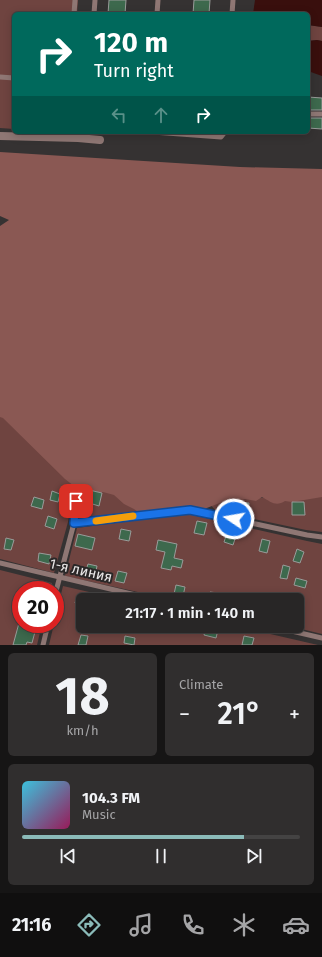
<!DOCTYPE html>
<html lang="en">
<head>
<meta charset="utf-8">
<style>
	:root { --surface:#282626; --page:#302e2e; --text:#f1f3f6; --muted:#a5a5a7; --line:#444343; --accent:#8bbbb9 }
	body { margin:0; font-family:"Fira Sans",sans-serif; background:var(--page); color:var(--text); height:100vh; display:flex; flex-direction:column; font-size:15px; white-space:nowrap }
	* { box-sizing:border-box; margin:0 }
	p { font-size:13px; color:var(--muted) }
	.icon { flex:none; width:22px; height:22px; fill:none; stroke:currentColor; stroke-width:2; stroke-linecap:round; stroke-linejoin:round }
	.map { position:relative; height:645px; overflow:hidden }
	.sheet { display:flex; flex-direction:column; gap:8px; padding:8px; background:#161515; flex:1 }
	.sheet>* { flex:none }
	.banner { position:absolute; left:12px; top:12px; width:298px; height:122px; border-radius:6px; box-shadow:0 2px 10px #0003,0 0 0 1px var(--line); background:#00695c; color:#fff; overflow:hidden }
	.speed { position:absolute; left:12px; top:581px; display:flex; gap:8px; font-size:20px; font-weight:700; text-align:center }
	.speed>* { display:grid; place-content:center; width:52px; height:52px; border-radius:50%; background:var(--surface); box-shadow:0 2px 10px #0003,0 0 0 1px var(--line); line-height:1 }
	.speed .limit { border:6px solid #d22; background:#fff; color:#111 }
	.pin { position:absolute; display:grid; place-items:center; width:34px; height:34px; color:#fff; margin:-17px; border-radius:8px; box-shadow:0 2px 6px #0006 }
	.me { position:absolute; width:44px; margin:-22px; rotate:282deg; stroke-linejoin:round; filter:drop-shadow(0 0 3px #0008) }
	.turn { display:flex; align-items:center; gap:14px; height:84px; padding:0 16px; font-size:18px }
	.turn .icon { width:52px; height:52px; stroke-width:2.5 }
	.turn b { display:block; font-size:28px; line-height:34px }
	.lanes { display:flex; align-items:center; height:38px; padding:0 16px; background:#0003; justify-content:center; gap:20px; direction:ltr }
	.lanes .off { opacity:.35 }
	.big { font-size:30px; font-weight:600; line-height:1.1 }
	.sheet .tile { flex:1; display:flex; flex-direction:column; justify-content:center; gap:6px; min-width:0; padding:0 14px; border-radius:6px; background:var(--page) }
	.sheet .dial { align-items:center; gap:0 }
	.dial b { font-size:52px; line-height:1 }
	.song { display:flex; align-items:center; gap:12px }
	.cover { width:48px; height:48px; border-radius:6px; background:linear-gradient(135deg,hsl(190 70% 55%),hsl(330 70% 35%)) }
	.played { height:4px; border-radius:2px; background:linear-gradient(90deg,var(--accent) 80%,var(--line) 80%) }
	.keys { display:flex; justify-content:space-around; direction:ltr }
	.heat { display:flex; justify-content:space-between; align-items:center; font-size:22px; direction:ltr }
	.sheet .tiles { flex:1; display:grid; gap:8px; grid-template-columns:1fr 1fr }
	.tile:last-child { grid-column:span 2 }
	.trip { position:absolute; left:76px; top:593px; width:228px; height:40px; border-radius:6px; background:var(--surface); box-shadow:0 2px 10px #0003,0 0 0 1px var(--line); font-weight:600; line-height:40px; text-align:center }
	.tab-bar { display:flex; height:64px; justify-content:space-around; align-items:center; background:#100f0f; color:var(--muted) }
	.tab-bar .icon { width:28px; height:28px }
	.tab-bar .current { color:var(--accent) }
	.tab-bar b { font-size:18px; color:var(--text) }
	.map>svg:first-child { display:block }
	.green { fill:#6f4440 }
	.forest { fill:#8a5853 }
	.water { fill:#390f0d }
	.building { fill:#3d694d; stroke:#999c9a }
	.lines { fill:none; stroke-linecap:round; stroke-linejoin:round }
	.lane { stroke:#8f7774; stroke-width:5 }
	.street { stroke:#8f7774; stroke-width:8 }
	.route-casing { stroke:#114b97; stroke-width:10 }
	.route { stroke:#1a73e8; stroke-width:7 }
	.slow { stroke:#f59e0b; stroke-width:7 }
	.labels { text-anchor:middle; stroke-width:4; stroke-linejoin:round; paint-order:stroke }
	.street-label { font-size:14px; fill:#e8e6e6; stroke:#2b2828 }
</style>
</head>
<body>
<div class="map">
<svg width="322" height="645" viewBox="0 0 322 645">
	<rect width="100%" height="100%" fill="#353232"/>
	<g class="green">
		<path d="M 0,0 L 78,0 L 77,14 L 14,14 L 14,129 L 0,128 Z"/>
		<path d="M 308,25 L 322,27 L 322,41 L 317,40 L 308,41 Z"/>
		<path d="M 0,414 L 76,474 L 68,522 L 54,573 L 0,559 Z"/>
		<path d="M 83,478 L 148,511 L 78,518 Z"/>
		<path d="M 322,493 L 322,532 L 306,530 L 216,511 L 208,502 Z"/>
		<path d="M 184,514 L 188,514 L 307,541 L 322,544 L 322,634 L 289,626 L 297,626 L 297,600 L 174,600 L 65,576 L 77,528 Z"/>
		<path d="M 0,570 L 52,583 L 50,590 L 21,590 L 21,624 L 42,624 L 37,645 L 0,645 Z"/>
		<path d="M 63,586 L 124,600 L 83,600 L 83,626 L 236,626 L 318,645 L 49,645 L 54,624 L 55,624 L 55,619 Z"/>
	</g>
	<path class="forest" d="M 0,152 L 240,167 L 322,169 L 322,497 L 292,502 L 285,501 C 276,507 271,502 262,497 L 256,501 L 245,499 L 235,503 L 225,501 L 199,511 L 145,517 L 134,509 L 124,504 L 114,495 L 103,492 L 83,493 L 65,479 L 3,418 L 0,417 L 0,226 L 9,220 L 0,216 Z"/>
	<g class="water">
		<path d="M 255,0 L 322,0 L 322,27 L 308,25 L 308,14 L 253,14 Z"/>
		<path d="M 317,40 L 322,41 L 322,76 L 308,71 L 308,41 Z"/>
	</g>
	<g class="building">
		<path d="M 109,0 L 126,0 L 125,14 L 108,14 Z"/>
		<path d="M 194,0 L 210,0 L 209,14 L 193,14 Z"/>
		<path d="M 308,97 L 322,98 L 322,110 L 308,110 Z"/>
		<path d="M 308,118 L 322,118 L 322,129 L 308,128 Z"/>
		<path d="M 89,490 L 102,493 L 99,506 L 86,502 Z"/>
		<path d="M 52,491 L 60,494 L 58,502 L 50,500 Z"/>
		<path d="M 34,497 L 44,500 L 42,509 L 31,506 Z"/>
		<path d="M 237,502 L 249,503 L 248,514 L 237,514 Z"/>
		<path d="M 292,502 L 304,502 L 305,515 L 292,515 Z"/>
		<path d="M 48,516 L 57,519 L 54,529 L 45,526 Z"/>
		<path d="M 197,521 L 207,523 L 204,535 L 194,533 Z"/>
		<path d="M 121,529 L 131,531 L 129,541 L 119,539 Z"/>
		<path d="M 228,530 L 237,533 L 233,545 L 224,542 Z"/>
		<path d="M 78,534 L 95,538 L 92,550 L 75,546 Z"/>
		<path d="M 6,538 L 14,540 L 11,550 L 4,549 Z"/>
		<path d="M 262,539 L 270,541 L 267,553 L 259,551 Z"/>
		<path d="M 158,540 L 177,544 L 174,558 L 183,560 L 181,568 L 172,566 L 171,570 L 161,568 L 165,552 L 156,550 Z"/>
		<path d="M 297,549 L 304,552 L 300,563 L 293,561 Z"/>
		<path d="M 39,553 L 51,555 L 49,564 L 38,561 Z"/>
		<path d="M 88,564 L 97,566 L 95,576 L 85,573 Z"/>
		<path d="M 283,565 L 290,567 L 287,579 L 280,578 Z"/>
		<path d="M 118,571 L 127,573 L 124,583 L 115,581 Z"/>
		<path d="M 296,578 L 307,581 L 305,588 L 294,585 Z"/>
		<path d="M 176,585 L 185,587 L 183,596 L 174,594 Z"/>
		<path d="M 210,592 L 218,593 L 217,600 L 208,600 Z"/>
		<path d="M 77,596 L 84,598 L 82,605 L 75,603 Z"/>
		<path d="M 19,623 L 36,628 L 32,643 L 27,642 L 26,645 L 13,645 Z"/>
		<path d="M 206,627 L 218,630 L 216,638 L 204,635 Z"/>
		<path d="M 81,635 L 88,636 L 86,645 L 78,645 Z"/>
		<path d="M 125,636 L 135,638 L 134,645 L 124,643 Z"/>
		<path d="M 244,636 L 254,638 L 252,645 L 242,645 Z"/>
	</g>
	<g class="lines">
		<g class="lane">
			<path d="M 74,14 L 75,0"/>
			<path d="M 94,14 L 95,0"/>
			<path d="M 157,14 L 158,0"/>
			<path d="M 232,14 L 233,0"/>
			<path d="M 0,77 L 14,78"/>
			<path d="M 308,114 L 322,114"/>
			<path d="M 153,132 L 221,137 L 225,132"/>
			<path d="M 74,523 L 190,510 L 307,535 L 322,537"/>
			<path d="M 0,563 L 157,600"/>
			<path d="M 55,595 L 74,523 L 76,501"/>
			<path d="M 270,626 L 322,638"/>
			<path d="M 43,645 L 48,624"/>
		</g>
		<path class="street" d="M 0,136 L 78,138 L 100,140"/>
	</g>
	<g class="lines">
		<defs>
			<path id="route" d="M 76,501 L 74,523 L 190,510 L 234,519"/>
		</defs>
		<use href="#route" class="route-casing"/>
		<use href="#route" class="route"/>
		<path class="slow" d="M 96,521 L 133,516"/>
	</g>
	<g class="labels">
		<g class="street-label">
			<text transform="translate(81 570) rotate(13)" y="5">1-я линия</text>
		</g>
	</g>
</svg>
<div class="speed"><div class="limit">20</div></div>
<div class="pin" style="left:76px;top:501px;background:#d93025"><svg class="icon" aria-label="arrive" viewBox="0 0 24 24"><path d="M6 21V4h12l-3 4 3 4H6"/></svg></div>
<svg class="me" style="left:234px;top:519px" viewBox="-20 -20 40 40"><circle r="17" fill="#1a73e8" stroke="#fff" stroke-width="3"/><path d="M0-11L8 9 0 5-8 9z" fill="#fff"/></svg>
<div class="trip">21:17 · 1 min · 140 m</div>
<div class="banner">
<div class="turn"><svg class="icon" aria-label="right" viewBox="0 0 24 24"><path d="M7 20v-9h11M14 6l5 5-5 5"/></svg><div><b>120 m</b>Turn right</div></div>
<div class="lanes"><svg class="icon off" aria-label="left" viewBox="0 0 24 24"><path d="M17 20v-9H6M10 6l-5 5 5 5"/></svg><svg class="icon off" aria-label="ahead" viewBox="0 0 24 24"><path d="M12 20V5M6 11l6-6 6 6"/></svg><svg class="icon" aria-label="right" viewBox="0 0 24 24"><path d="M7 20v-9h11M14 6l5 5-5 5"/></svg></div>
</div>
</div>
<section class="sheet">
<div class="tiles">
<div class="tile dial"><b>18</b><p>km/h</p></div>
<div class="tile"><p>Climate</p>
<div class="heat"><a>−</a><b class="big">21°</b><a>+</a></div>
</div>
<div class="tile">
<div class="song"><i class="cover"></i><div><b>104.3 FM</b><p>Music</p></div></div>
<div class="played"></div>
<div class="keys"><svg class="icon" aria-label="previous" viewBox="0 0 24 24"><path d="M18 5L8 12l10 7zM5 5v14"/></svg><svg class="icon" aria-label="pause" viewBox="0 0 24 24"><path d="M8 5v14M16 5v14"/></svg><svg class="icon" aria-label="next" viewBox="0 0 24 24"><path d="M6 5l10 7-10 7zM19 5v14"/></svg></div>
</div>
</div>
</section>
<nav class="tab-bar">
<b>21:16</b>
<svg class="icon current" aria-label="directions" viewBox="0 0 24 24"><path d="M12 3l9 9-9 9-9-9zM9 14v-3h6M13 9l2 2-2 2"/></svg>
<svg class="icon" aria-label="music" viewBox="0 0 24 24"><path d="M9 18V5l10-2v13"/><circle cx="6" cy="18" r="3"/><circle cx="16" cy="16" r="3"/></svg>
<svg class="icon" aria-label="phone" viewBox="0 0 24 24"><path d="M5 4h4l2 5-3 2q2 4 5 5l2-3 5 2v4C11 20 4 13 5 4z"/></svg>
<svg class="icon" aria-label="climate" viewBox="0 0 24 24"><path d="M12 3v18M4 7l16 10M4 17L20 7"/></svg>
<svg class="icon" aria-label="car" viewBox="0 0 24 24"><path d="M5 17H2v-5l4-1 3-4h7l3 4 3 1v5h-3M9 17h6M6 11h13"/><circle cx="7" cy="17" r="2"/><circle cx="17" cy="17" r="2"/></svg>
</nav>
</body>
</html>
